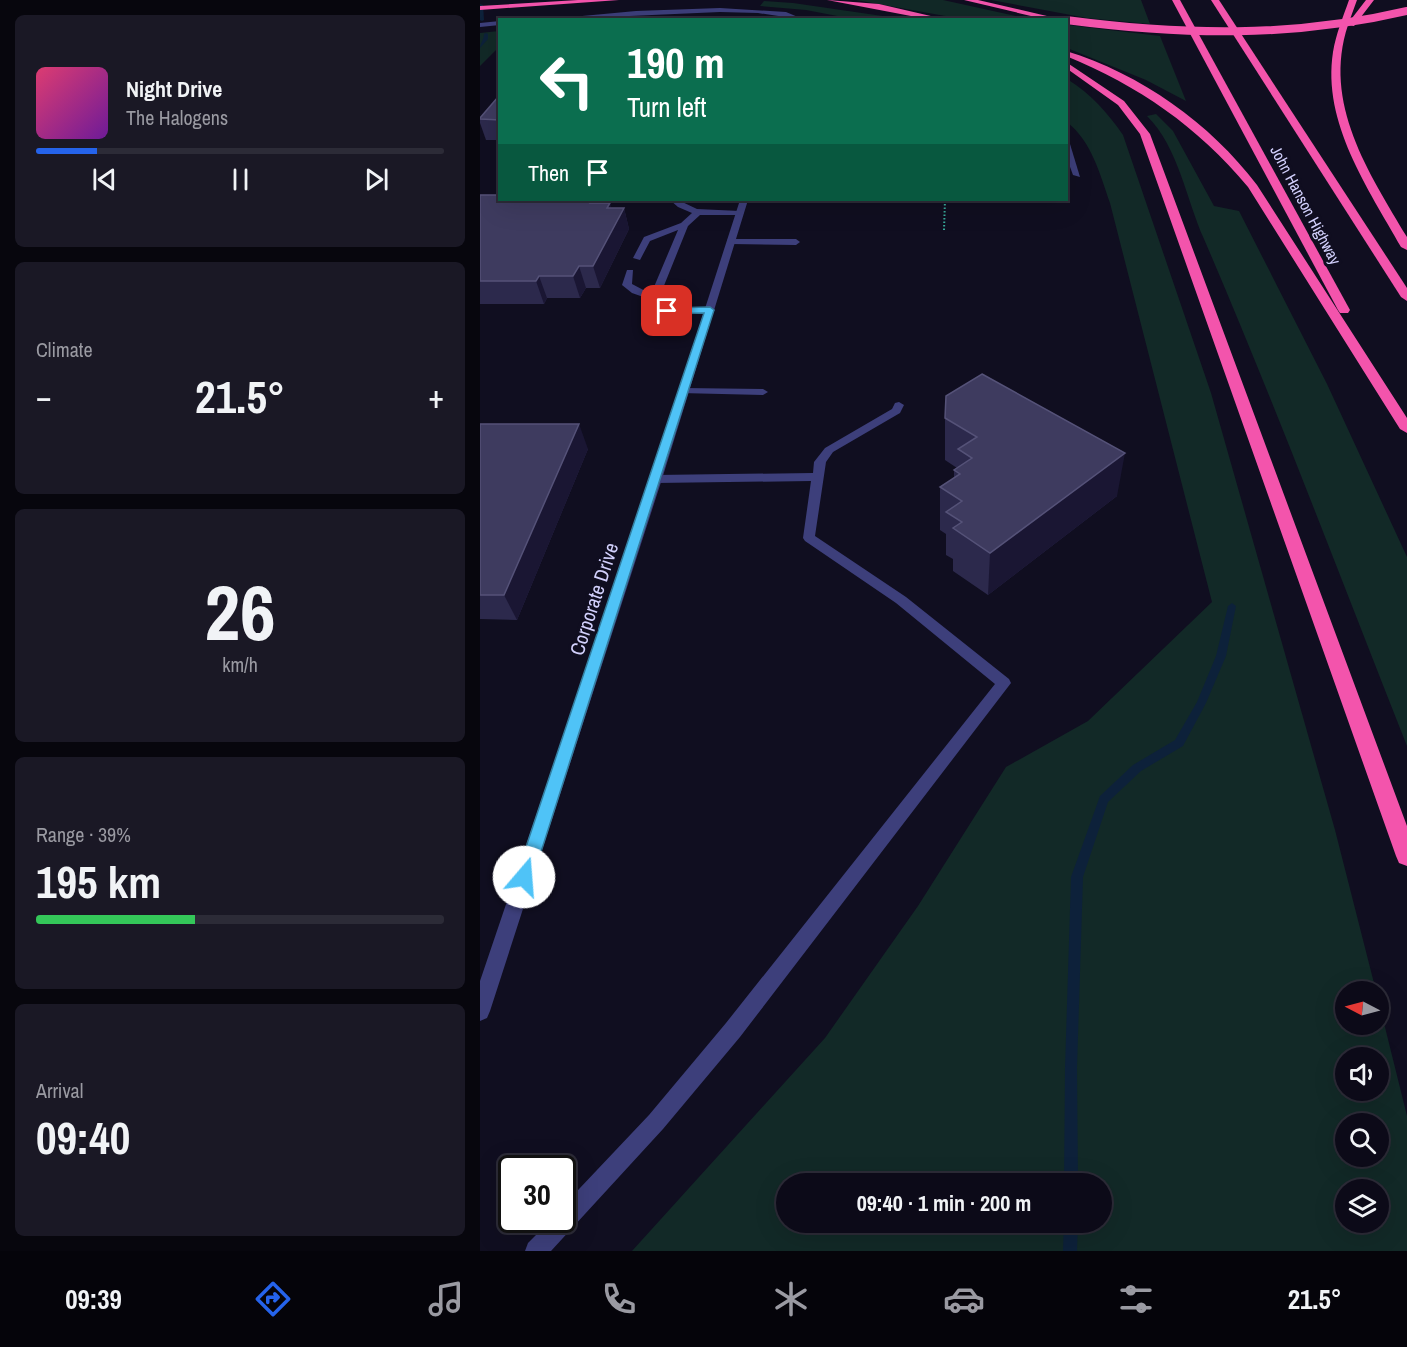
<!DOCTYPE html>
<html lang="en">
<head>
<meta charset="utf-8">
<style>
	:root { --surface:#0c0a18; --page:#1a1825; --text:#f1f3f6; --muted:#9a9aa2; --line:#2c2b37; --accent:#2563eb }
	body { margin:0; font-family:"Archivo Narrow",sans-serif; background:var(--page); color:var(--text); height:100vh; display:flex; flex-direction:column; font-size:22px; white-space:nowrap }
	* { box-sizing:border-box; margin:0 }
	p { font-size:20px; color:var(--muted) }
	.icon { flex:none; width:33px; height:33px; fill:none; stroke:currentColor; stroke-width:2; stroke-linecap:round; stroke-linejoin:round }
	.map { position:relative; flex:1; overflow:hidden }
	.side { display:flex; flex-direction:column; gap:15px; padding:15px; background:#07060d; width:480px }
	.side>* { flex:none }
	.top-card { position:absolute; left:18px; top:18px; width:570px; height:183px; border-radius:0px; box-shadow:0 6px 24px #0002,0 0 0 2px var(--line); background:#0b6e4f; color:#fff; overflow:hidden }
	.needle { width:39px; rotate:276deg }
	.fabs { position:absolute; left:855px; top:981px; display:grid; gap:12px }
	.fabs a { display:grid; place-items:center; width:54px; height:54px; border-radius:50%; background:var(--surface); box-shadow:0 6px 24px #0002,0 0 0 2px var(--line); font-size:30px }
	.speed { position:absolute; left:18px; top:1155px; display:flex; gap:12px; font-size:30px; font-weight:700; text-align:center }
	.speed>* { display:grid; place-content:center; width:78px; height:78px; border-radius:50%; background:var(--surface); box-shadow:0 6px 24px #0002,0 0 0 2px var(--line); line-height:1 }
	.speed .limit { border:3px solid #111; border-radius:9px; background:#fff; color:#111 }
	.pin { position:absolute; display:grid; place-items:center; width:51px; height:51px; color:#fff; margin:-26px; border-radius:12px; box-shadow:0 3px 9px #0006 }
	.me { position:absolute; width:66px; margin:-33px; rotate:18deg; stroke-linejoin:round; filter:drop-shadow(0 0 4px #0008) }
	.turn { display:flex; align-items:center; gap:21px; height:126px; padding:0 30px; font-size:27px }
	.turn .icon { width:78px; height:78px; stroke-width:2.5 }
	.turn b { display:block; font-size:42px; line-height:51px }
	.then { display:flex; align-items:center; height:57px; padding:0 30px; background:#0003; gap:12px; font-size:22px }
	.big { font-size:45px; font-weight:800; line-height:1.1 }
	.side .tile { flex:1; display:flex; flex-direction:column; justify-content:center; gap:9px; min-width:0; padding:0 21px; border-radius:9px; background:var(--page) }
	.side .dial { align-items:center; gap:0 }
	.dial b { font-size:78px; line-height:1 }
	.song { display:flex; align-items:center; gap:18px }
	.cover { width:72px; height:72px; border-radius:9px; background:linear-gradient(135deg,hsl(340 70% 55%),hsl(280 70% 35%)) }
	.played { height:6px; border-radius:3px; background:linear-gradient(90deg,var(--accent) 15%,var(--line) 15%) }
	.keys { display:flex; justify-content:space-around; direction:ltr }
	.heat { display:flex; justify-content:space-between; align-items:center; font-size:33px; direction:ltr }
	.charge { height:9px; border-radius:4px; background:linear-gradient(90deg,#34c759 39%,var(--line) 0) }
	.trip { position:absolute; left:296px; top:1173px; width:336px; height:60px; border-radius:30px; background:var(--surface); box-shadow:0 6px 24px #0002,0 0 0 2px var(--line); font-weight:800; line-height:60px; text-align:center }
	.tab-bar { display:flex; height:96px; justify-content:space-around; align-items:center; background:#05040a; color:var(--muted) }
	.tab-bar .icon { width:42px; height:42px }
	.tab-bar .on { color:var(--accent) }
	.tab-bar b { font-size:27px; color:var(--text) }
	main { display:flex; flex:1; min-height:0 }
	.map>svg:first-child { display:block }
	.green { fill:#122927; fill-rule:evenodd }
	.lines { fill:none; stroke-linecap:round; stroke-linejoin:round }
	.stream { fill:#0d213a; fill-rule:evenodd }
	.path { stroke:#37aa9a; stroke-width:2; stroke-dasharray:1.5 2; stroke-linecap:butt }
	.lane { fill:#3d3f7b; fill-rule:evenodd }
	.street { fill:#3d3f7b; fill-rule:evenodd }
	.highway { fill:#f354ac; fill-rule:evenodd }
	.highway-bridge { stroke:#f354ac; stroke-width:8 }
	.wall { fill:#2c294c }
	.shaded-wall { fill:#1a1633 }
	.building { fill:#3e3b5f; stroke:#555278; stroke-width:1.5 }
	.route { fill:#4fc3f7; stroke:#337fa1; stroke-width:1.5 }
	.labels { text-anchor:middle; stroke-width:6; stroke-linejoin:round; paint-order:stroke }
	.far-street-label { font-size:16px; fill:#d2d0fc; stroke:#100e20 }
	.street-label { font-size:20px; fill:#d2d0fc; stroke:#100e20 }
</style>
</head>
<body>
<main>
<section class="side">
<div class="tile">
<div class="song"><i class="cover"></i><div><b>Night Drive</b><p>The Halogens</p></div></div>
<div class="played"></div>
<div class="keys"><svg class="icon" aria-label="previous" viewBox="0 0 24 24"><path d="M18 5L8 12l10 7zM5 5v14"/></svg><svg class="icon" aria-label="pause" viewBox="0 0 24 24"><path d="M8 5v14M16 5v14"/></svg><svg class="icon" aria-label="next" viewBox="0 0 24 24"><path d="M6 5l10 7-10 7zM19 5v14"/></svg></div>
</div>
<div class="tile"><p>Climate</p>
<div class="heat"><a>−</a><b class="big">21.5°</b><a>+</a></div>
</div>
<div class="tile dial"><b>26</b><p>km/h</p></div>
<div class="tile"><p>Range · 39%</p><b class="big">195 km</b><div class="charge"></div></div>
<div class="tile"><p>Arrival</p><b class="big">09:40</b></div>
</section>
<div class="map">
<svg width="927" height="1251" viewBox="0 0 927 1251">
	<rect width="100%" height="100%" fill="#100e20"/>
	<g class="green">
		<path d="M 376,0 L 463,0 L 550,19 L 482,19 Z"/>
		<path d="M 511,0 L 661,0 L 670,24 L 607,18 Z"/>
		<path d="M 284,1 L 313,3 L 423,19 L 373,19 L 326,10 L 280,6 Z"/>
		<path d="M 587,25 L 680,36 L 706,101 L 666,80 L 587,48 Z"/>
		<path d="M 19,31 L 16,50 L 0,66 L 0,33 Z"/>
		<path d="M 587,79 C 611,94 627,112 643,135 L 731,393 L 855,830 L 896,991 L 866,992 L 866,1024 L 898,1024 L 899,1003 L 927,1116 L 927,1251 L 152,1251 L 345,1038 L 438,906 L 526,767 L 608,721 L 732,602 L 630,203 C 620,174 612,142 587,122 ZM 866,1058 L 898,1058 L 898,1090 L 866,1090 ZM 866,1124 L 898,1124 L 898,1156 L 866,1156 ZM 306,1184 L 621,1184 L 621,1222 L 306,1222 ZM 866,1190 L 898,1190 L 898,1222 L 866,1222 Z"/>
		<path d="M 676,114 L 693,131 L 734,206 L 759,211 L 847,384 L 927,557 L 927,746 C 860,577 796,406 724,239 C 706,199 699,148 667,116 Z"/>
	</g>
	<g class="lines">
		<g class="stream">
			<path d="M 0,4 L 3,5 L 4,20 L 2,21 L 0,20 Z"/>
			<path d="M 6,33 L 8,34 L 8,39 L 0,48 C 0,43 4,40 4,34 Z"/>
			<path d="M 752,603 L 756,606 L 746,656 L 726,703 L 703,746 L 661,771 L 628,802 L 603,877 L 597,1068 L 598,1184 L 584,1184 L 585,1068 L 591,877 L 620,796 L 653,765 L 695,740 L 717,702 L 736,656 L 748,606 Z"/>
			<path d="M 584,1222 L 598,1222 L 597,1251 L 583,1251 Z"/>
		</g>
		<path class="path" d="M 464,230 L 465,200"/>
		<g class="lane">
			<path d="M 586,142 L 590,144 L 600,177 L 593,175 L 586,156 Z"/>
			<path d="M 190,200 L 198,200 L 217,209 L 260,211 L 264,213 L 260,215 L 220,215 L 208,226 L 179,298 L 178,309 L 230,307 L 235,310 L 233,312 L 170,314 L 169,299 L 152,293 L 142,285 L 147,270 L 153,270 L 152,284 L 171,294 L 198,230 L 170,241 L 160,260 L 153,258 L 164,237 L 201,223 L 212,213 L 198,207 Z"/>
			<path d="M 248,239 L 316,239 L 320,242 L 316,245 L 251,244 L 247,241 Z"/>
			<path d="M 204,388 L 283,389 L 288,392 L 283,395 L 200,393 L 199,391 Z"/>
			<path d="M 419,402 L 424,405 L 420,413 L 353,452 L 346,462 L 335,536 L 426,597 L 529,679 L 531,683 L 260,1037 L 183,1129 L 71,1251 L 45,1251 L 48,1243 L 71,1220 L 82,1220 L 82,1207 L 169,1115 L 246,1023 L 515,684 L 416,603 L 325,541 L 323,538 L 331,481 L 176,483 L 170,479 L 176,475 L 333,473 L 334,462 L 345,448 L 412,409 L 415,403 Z"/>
		</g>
		<g class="street">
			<path d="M 240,8 L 306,12 L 325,20 L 278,13 L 240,12 L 59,20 L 156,11 Z"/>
			<path d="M 20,21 L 20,25 L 0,27 L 0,23 Z"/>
			<path d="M 260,200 L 268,200 L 182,479 L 10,1011 L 7,1018 L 0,1021 L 0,981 L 170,479 Z"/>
		</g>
		<g class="highway">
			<path d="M 98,0 L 139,0 L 0,10 L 0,6 Z"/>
			<path d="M 347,0 L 399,4 L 468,20 L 452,20 Z"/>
			<path d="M 484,0 L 498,0 L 584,20 L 568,20 Z"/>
			<path d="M 692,0 L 700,0 L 870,310 L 868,313 L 860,313 L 858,310 Z"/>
			<path d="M 731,0 L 739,0 L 927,288 L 927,301 L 921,297 Z"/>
			<path d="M 869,0 L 877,0 L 869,22 L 886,0 L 894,0 L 874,26 L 868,25 C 842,103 889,173 927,237 L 927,250 L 921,247 C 888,188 842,123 853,52 C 856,34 863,17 869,0 Z"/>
			<path d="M 586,51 C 661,74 730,123 777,185 L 927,418 L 927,433 L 920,429 L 768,187 C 717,126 659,86 586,56 Z"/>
			<path d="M 586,62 L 644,101 L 670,134 L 927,826 L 927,866 L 919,863 L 916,856 L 660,134 L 638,105 L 586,68 Z"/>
		</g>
		<path class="highway-bridge" d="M 586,20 C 701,35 813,38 927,11"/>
	</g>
	<g class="wall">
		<path d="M 20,97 L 20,140 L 6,140 L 0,123 L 0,118 Z"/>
		<path d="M 0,195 L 113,203 L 131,208 L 144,208 L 149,229 L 120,288 L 106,288 L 100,298 L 67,298 L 64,304 L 0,304 Z"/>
		<path d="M 465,418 L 637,496 L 508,595 L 473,571 L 473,559 L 466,555 L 466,534 L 460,530 L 460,487 L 474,478 L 474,470 L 477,468 L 465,460 Z"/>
		<path d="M 0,424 L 108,449 L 37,620 L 0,619 Z"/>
	</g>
	<g class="shaded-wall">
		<path d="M 130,203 L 135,223 L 144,208 L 149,229 L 120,288 L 113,266 L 127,208 Z"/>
		<path d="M 99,266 L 106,288 L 100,298 L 93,276 Z"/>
		<path d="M 59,276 L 67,298 L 64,304 L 56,281 Z"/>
		<path d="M 99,424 L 108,449 L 37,620 L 24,595 Z"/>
		<path d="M 645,453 L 637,496 L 508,595 L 510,553 Z"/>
	</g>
	<g class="building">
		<path d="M 18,97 L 20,97 L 20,120 L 0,119 L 0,118 Z"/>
		<path d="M 0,195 L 20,195 L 20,200 L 112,200 L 110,203 L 130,203 L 127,208 L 144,208 L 113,266 L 99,266 L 93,276 L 59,276 L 56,281 L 0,281 Z"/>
		<path d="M 502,374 L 645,453 L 510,553 L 473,528 L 482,522 L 466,512 L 482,501 L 460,487 L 480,474 L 474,470 L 492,458 L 478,449 L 497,437 L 465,418 L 466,396 Z"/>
		<path d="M 0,424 L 99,424 L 24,595 L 0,595 Z"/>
	</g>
	<path class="route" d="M 230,307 L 234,310 L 53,877 L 50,883 L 44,885 L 38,883 L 36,877 L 224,313 L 187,314 L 182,311 L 187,308 Z"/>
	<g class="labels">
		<g class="far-street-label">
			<text transform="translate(826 205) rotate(62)" y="6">John Hanson Highway</text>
		</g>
		<g class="street-label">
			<text transform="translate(114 599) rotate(-72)" y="7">Corporate Drive</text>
		</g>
	</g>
</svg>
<div class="fabs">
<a><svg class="needle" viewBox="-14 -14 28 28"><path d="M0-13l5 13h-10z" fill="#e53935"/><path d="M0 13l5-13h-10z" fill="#9a9aa2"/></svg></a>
<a><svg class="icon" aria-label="sound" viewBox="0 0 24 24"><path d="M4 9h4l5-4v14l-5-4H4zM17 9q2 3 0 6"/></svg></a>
<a><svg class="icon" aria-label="search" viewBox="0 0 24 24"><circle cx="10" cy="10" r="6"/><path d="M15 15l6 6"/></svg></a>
<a><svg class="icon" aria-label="layers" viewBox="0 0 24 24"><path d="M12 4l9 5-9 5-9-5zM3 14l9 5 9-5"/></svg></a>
</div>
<div class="speed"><div class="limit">30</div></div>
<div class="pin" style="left:187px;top:311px;background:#d93025"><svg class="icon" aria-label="arrive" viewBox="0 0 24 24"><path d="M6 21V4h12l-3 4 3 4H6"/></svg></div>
<svg class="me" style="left:44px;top:877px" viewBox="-20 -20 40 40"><circle r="19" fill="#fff"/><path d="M0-13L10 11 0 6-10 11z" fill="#4fc3f7"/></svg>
<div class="trip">09:40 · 1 min · 200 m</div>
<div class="top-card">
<div class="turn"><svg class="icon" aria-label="left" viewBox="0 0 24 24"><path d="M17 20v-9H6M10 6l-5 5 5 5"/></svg><div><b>190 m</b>Turn left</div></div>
<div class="then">Then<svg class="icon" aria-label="arrive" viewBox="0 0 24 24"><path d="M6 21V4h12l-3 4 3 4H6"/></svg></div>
</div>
</div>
</main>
<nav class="tab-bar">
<b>09:39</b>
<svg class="icon on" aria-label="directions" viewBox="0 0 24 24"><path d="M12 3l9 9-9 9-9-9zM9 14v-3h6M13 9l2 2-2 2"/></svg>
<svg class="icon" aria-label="music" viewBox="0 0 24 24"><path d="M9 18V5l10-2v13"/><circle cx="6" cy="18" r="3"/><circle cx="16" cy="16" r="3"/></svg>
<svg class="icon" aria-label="phone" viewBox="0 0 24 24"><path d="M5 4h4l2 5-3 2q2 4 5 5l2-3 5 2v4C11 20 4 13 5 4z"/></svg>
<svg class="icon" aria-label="climate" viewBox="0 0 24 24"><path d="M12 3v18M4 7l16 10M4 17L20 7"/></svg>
<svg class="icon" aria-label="car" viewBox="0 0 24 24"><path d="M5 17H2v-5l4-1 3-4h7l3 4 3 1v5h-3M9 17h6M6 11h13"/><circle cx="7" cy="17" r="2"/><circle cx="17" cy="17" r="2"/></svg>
<svg class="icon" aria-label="filters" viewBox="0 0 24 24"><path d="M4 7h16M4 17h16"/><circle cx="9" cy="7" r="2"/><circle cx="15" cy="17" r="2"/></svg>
<b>21.5°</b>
</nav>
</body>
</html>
